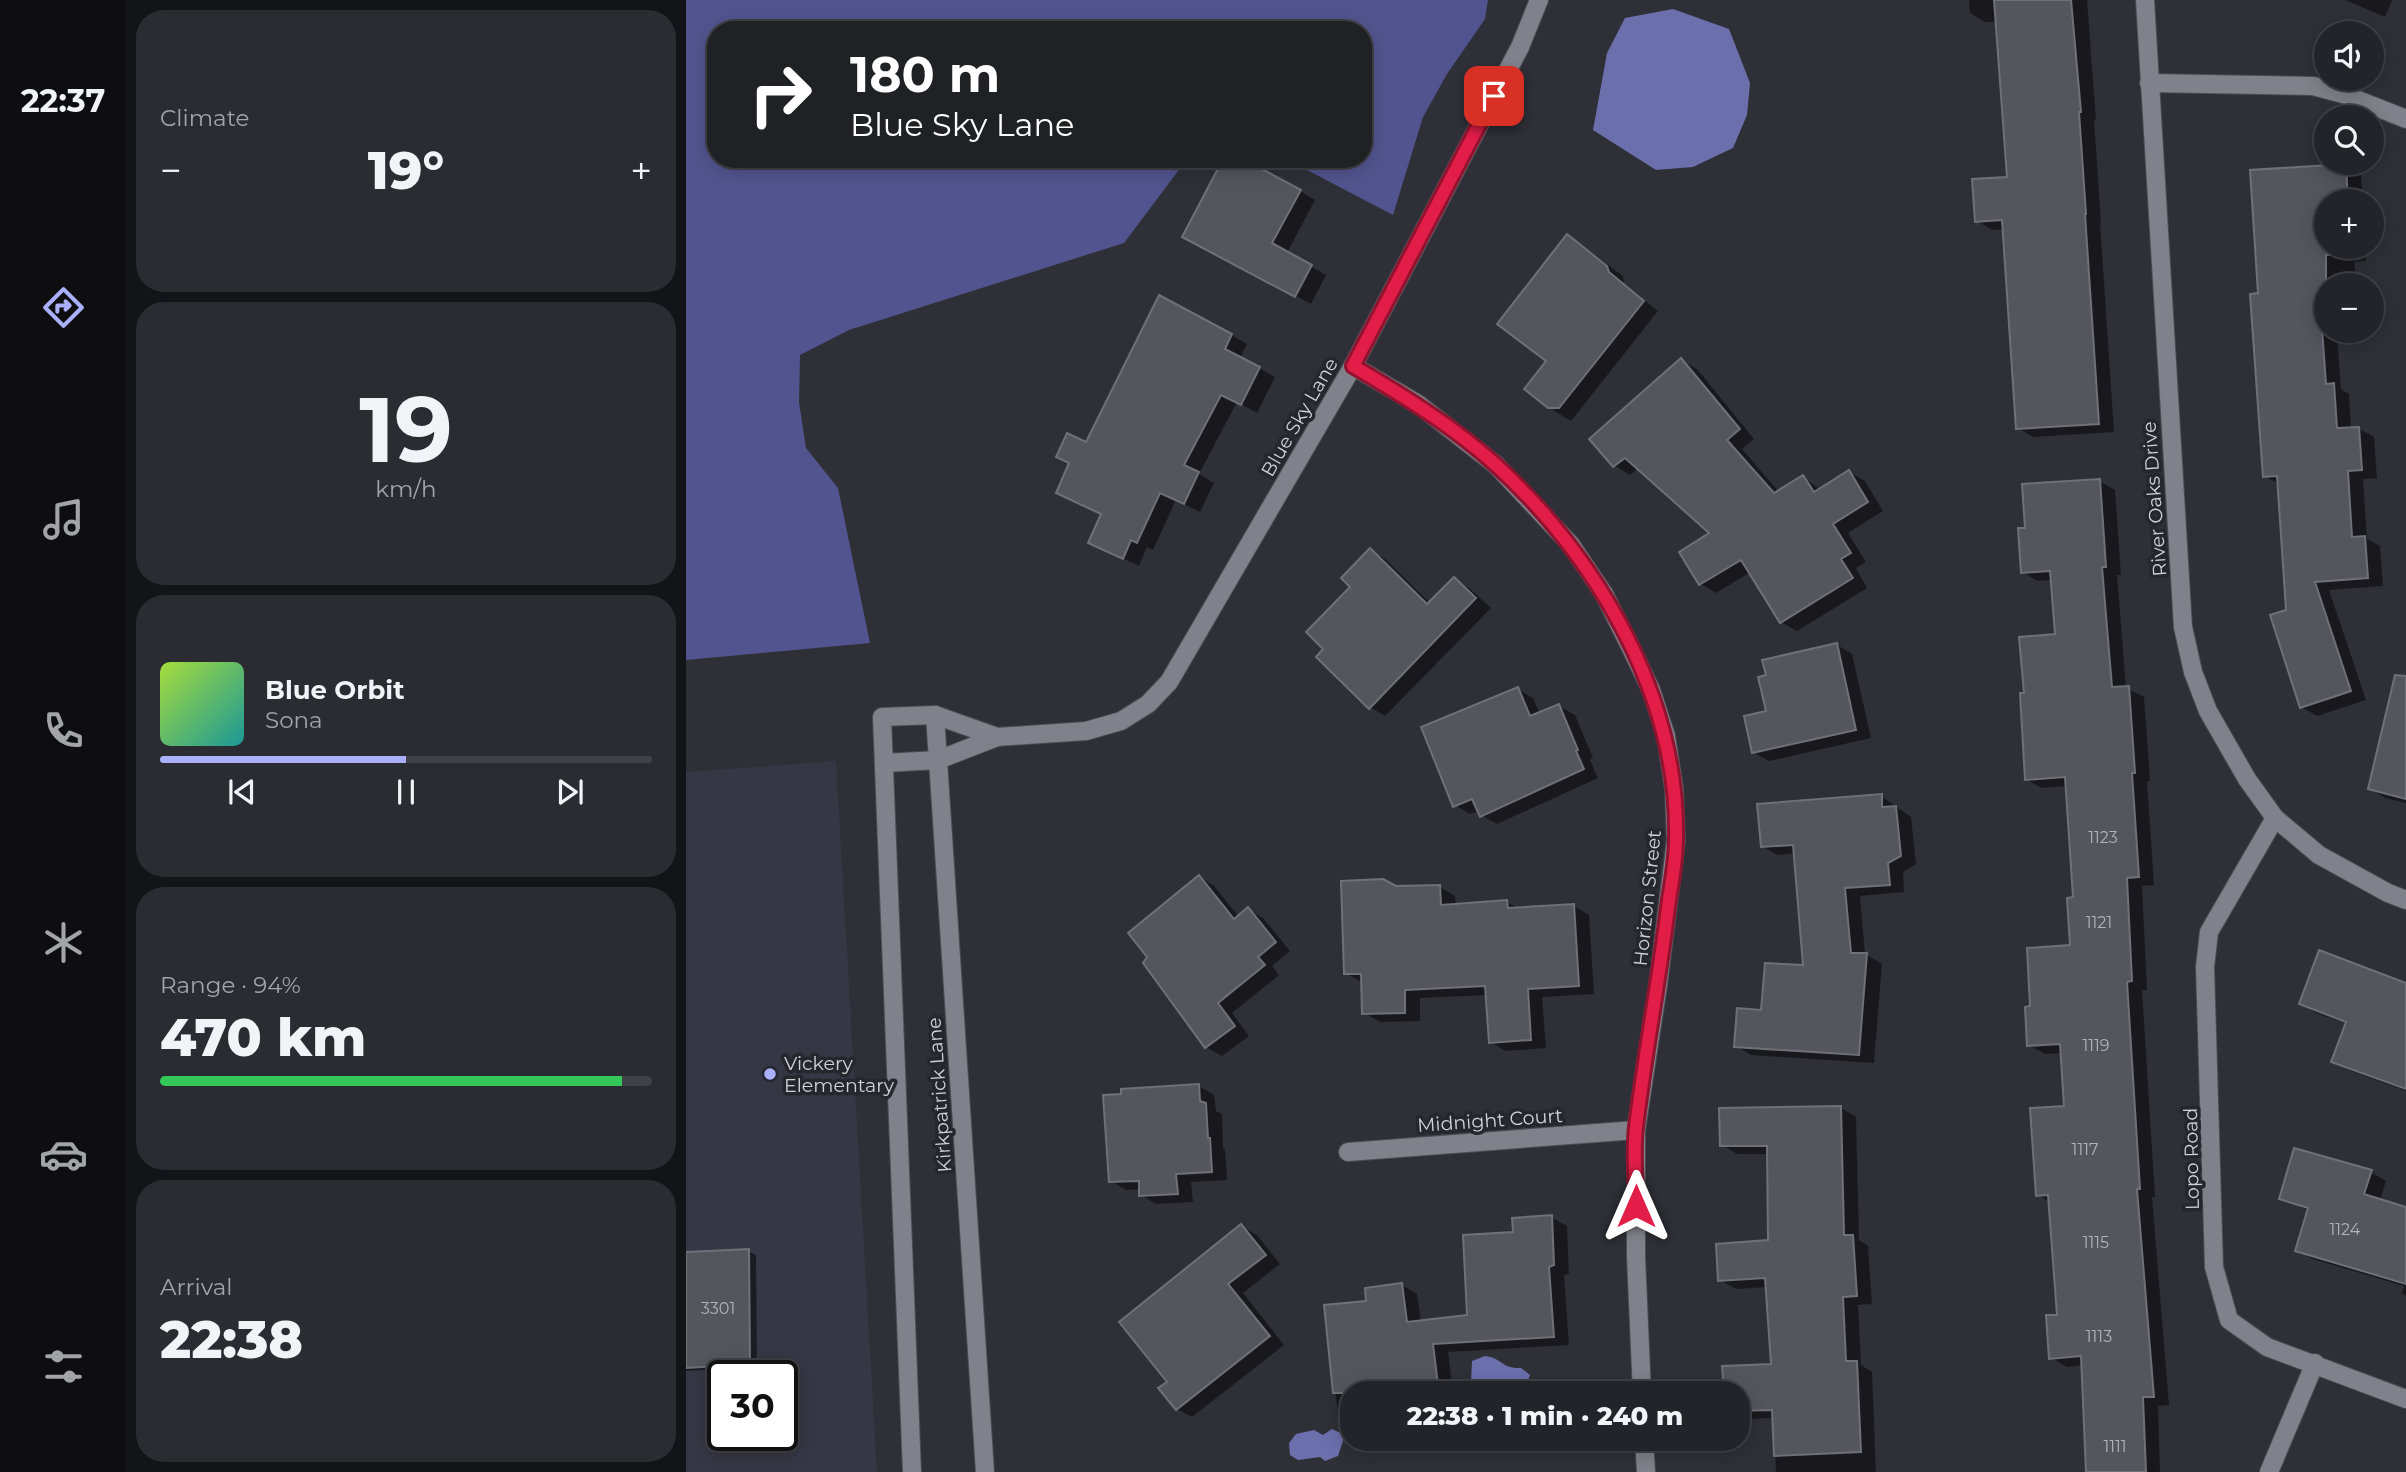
<!DOCTYPE html>
<html lang="en">
<head>
<meta charset="utf-8">
<style>
	:root { --surface:#232429; --page:#2b2c31; --text:#f1f3f6; --muted:#a3a4a8; --line:#404146; --accent:#aab0fb }
	body { margin:0; font-family:Montserrat,sans-serif; background:var(--page); color:var(--text); height:100vh; display:flex; flex-direction:column; font-size:26px; white-space:nowrap }
	* { box-sizing:border-box; margin:0 }
	p { font-size:23px; color:var(--muted) }
	.icon { flex:none; width:38px; height:38px; fill:none; stroke:currentColor; stroke-width:2; stroke-linecap:round; stroke-linejoin:round }
	.map { position:relative; flex:1; overflow:hidden }
	.panel { display:flex; flex-direction:column; gap:10px; padding:10px; background:#131417; width:560px }
	.panel>* { flex:none }
	.guide { position:absolute; left:21px; top:21px; width:665px; height:147px; border-radius:28px; box-shadow:0 4px 18px #0003,0 0 0 2px var(--line); background:#202124; color:#fff; overflow:hidden }
	.controls { position:absolute; left:1628px; top:21px; display:grid; gap:14px }
	.controls a { display:grid; place-items:center; width:70px; height:70px; border-radius:50%; background:var(--surface); box-shadow:0 4px 18px #0003,0 0 0 2px var(--line); font-size:35px }
	.speed { position:absolute; left:21px; top:1360px; display:flex; gap:14px; font-size:35px; font-weight:700; text-align:center }
	.speed>* { display:grid; place-content:center; width:91px; height:91px; border-radius:50%; background:var(--surface); box-shadow:0 4px 18px #0003,0 0 0 2px var(--line); line-height:1 }
	.speed .limit { border:4px solid #111; border-radius:10px; background:#fff; color:#111 }
	.pin { position:absolute; display:grid; place-items:center; width:60px; height:60px; color:#fff; margin:-30px; border-radius:14px; box-shadow:0 4px 10px #0006 }
	.me { position:absolute; width:77px; margin:-38px; rotate:0deg; stroke-linejoin:round; filter:drop-shadow(0 0 5px #0008) }
	.turn { display:flex; align-items:center; gap:24px; height:147px; padding:0 28px; font-size:32px }
	.turn .icon { width:91px; height:91px; stroke-width:2.5 }
	.turn b { display:block; font-size:49px; line-height:60px }
	.big { font-size:52px; font-weight:800; line-height:1.1 }
	.panel .card { flex:1; display:flex; flex-direction:column; justify-content:center; gap:10px; min-width:0; padding:0 24px; border-radius:28px; background:var(--page) }
	.panel .dial { align-items:center; gap:0 }
	.dial b { font-size:91px; line-height:1 }
	.song { display:flex; align-items:center; gap:21px }
	.cover { width:84px; height:84px; border-radius:10px; background:linear-gradient(135deg,hsl(80 70% 55%),hsl(180 70% 35%)) }
	.played { height:7px; border-radius:4px; background:linear-gradient(90deg,var(--accent) 50%,var(--line) 50%) }
	.keys { display:flex; justify-content:space-around; direction:ltr }
	.heat { display:flex; justify-content:space-between; align-items:center; font-size:38px; direction:ltr }
	.charge { height:10px; border-radius:5px; background:linear-gradient(90deg,#34c759 94%,var(--line) 0) }
	.trip { position:absolute; left:654px; top:1381px; width:410px; height:70px; border-radius:28px; background:var(--surface); box-shadow:0 4px 18px #0003,0 0 0 2px var(--line); font-weight:800; line-height:70px; text-align:center }
	main { display:flex; flex:1; min-height:0 }
	.tab-bar { display:flex; flex-direction:column; width:126px; justify-content:space-around; align-items:center; background:#0e0e10; color:var(--muted) }
	.tab-bar .icon { width:49px; height:49px }
	.tab-bar .active { color:var(--accent) }
	.tab-bar b { font-size:32px; color:var(--text) }
	.map>svg:first-child { display:block }
	.built { fill:#363744; fill-rule:evenodd }
	.forest { fill:#52548f }
	.water { fill:#6b6fac }
	.shadow { fill:#0007 }
	.building { fill:#54555d; stroke:#6f7078; stroke-width:2 }
	.lines { fill:none; stroke-linecap:round; stroke-linejoin:round }
	.minor-casing { stroke:#4c4c52; stroke-width:20 }
	.minor { stroke:#80818a; stroke-width:18 }
	.route-casing { stroke:#92132f; stroke-width:18 }
	.route { stroke:#e11d48; stroke-width:12 }
	.poi-dot { fill:#aab0fb; stroke:#26262d; stroke-width:2.5 }
	.labels { text-anchor:middle; stroke-width:7; stroke-linejoin:round; paint-order:stroke }
	.number-label { font-size:16px; fill:#b2b2b8 }
	.street-label { font-size:19px; fill:#d1d1d6; stroke:#26262d }
	.poi-label { font-size:19px; fill:#d1d1d6; stroke:#26262d; text-anchor:start }
</style>
</head>
<body>
<main>
<nav class="tab-bar">
<b>22:37</b>
<svg class="icon active" aria-label="directions" viewBox="0 0 24 24"><path d="M12 3l9 9-9 9-9-9zM9 14v-3h6M13 9l2 2-2 2"/></svg>
<svg class="icon" aria-label="music" viewBox="0 0 24 24"><path d="M9 18V5l10-2v13"/><circle cx="6" cy="18" r="3"/><circle cx="16" cy="16" r="3"/></svg>
<svg class="icon" aria-label="phone" viewBox="0 0 24 24"><path d="M5 4h4l2 5-3 2q2 4 5 5l2-3 5 2v4C11 20 4 13 5 4z"/></svg>
<svg class="icon" aria-label="climate" viewBox="0 0 24 24"><path d="M12 3v18M4 7l16 10M4 17L20 7"/></svg>
<svg class="icon" aria-label="car" viewBox="0 0 24 24"><path d="M5 17H2v-5l4-1 3-4h7l3 4 3 1v5h-3M9 17h6M6 11h13"/><circle cx="7" cy="17" r="2"/><circle cx="17" cy="17" r="2"/></svg>
<svg class="icon" aria-label="filters" viewBox="0 0 24 24"><path d="M4 7h16M4 17h16"/><circle cx="9" cy="7" r="2"/><circle cx="15" cy="17" r="2"/></svg>
</nav>
<section class="panel">
<div class="card"><p>Climate</p>
<div class="heat"><a>−</a><b class="big">19°</b><a>+</a></div>
</div>
<div class="card dial"><b>19</b><p>km/h</p></div>
<div class="card">
<div class="song"><i class="cover"></i><div><b>Blue Orbit</b><p>Sona</p></div></div>
<div class="played"></div>
<div class="keys"><svg class="icon" aria-label="previous" viewBox="0 0 24 24"><path d="M18 5L8 12l10 7zM5 5v14"/></svg><svg class="icon" aria-label="pause" viewBox="0 0 24 24"><path d="M8 5v14M16 5v14"/></svg><svg class="icon" aria-label="next" viewBox="0 0 24 24"><path d="M6 5l10 7-10 7zM19 5v14"/></svg></div>
</div>
<div class="card"><p>Range · 94%</p><b class="big">470 km</b><div class="charge"></div></div>
<div class="card"><p>Arrival</p><b class="big">22:38</b></div>
</section>
<div class="map">
<svg width="1720" height="1472" viewBox="0 0 1720 1472">
	<rect width="100%" height="100%" fill="#2f3037"/>
	<path class="built" d="M 150,761 L 191,1472 L 0,1472 L 0,772 ZM 37,1376 L 96,1376 L 96,1435 L 37,1435 Z"/>
	<path class="forest" d="M 0,0 L 802,0 L 799,19 L 761,74 L 737,117 L 707,215 L 600,159 L 677,159 L 677,30 L 30,30 L 30,159 L 501,159 L 438,243 L 163,330 L 114,355 L 113,402 L 120,448 L 152,488 L 184,643 L 0,660 Z"/>
	<g class="water">
		<path d="M 987,9 L 1043,29 L 1064,83 L 1061,115 L 1047,148 L 1007,167 L 970,170 L 907,130 L 921,53 L 939,18 Z"/>
		<path d="M 799,1356 C 817,1358 815,1369 835,1368 L 844,1375 L 840,1385 L 830,1387 L 823,1391 L 816,1389 L 799,1392 L 785,1382 L 786,1361 Z"/>
		<path d="M 646,1429 L 659,1435 L 652,1456 L 639,1461 L 634,1457 L 612,1460 L 604,1455 L 603,1443 L 610,1434 L 628,1430 L 637,1435 Z"/>
	</g>
	<g class="shadow">
		<path d="M 1283,0 L 1401,0 L 1410,120 L 1408,120 L 1415,222 L 1414,222 L 1428,432 L 1347,437 L 1332,428 L 1319,229 L 1306,230 L 1291,221 L 1323,179 L 1312,22 L 1299,22 L 1284,13 Z"/>
		<path d="M 1659,0 L 1706,0 L 1699,17 Z"/>
		<path d="M 1660,166 L 1675,175 L 1677,201 L 1640,201 L 1640,247 L 1680,247 L 1680,261 L 1668,262 L 1670,285 L 1640,285 L 1640,331 L 1673,331 L 1673,335 L 1651,337 L 1655,389 L 1663,394 L 1665,429 L 1672,428 L 1688,437 L 1691,478 L 1677,479 L 1681,539 L 1694,546 L 1697,586 L 1643,590 L 1680,700 L 1631,716 L 1615,707 L 1602,611 L 1593,484 L 1578,476 L 1574,295 Z"/>
		<path d="M 614,191 L 629,200 L 601,253 L 640,275 L 625,304 L 514,245 Z"/>
		<path d="M 882,237 L 897,246 L 937,276 L 938,283 L 972,311 L 885,421 L 870,412 L 840,389 L 862,361 Z"/>
		<path d="M 545,335 L 561,344 L 554,358 L 589,377 L 571,413 L 551,402 L 513,474 L 528,483 L 514,512 L 490,500 L 467,550 L 461,547 L 453,566 L 420,551 L 417,514 L 400,444 Z"/>
		<path d="M 995,360 L 1011,369 L 1068,439 L 1056,449 L 1093,492 L 1117,477 L 1135,490 L 1163,472 L 1179,481 L 1197,511 L 1162,533 L 1180,562 L 1170,568 L 1181,588 L 1111,631 L 1095,622 L 1065,572 L 1030,593 L 1015,584 L 1026,534 L 952,468 L 944,475 L 929,466 L 905,439 Z"/>
		<path d="M 1413,481 L 1429,490 L 1435,575 L 1431,575 L 1440,688 L 1458,697 L 1464,781 L 1461,781 L 1468,885 L 1456,886 L 1461,990 L 1456,990 L 1469,1197 L 1466,1197 L 1483,1405 L 1472,1406 L 1474,1472 L 1402,1472 L 1397,1365 L 1381,1367 L 1365,1358 L 1373,1316 L 1365,1203 L 1352,1195 L 1380,1107 L 1376,1053 L 1359,1054 L 1343,1045 L 1346,1008 L 1386,947 L 1389,899 L 1381,786 L 1356,788 L 1340,779 L 1340,694 L 1371,635 L 1366,580 L 1352,581 L 1336,572 L 1341,529 Z"/>
		<path d="M 684,550 L 699,559 L 744,603 L 768,579 L 783,588 L 805,608 L 699,716 L 684,707 L 639,649 Z"/>
		<path d="M 1151,645 L 1166,654 L 1185,738 L 1083,761 L 1067,752 L 1082,713 Z"/>
		<path d="M 831,689 L 847,698 L 854,714 L 873,706 L 889,715 L 907,758 L 904,760 L 912,778 L 811,824 L 795,815 L 793,811 L 784,814 L 769,805 Z"/>
		<path d="M 1720,726 L 1720,803 L 1699,798 L 1684,789 Z"/>
		<path d="M 1195,796 L 1225,817 L 1230,864 L 1217,872 L 1218,892 L 1174,896 L 1179,954 L 1196,964 L 1188,1063 L 1065,1055 L 1050,1046 L 1077,1012 L 1119,967 L 1110,853 L 1091,855 L 1076,846 Z"/>
		<path d="M 513,877 L 528,886 L 553,917 L 562,909 L 577,918 L 604,951 L 586,966 L 593,975 L 546,1013 L 563,1036 L 536,1056 L 520,1047 Z"/>
		<path d="M 754,887 L 769,896 L 770,906 L 821,902 L 833,909 L 888,906 L 903,915 L 908,994 L 856,997 L 860,1048 L 820,1051 L 804,1042 L 801,995 L 734,998 L 734,1021 L 694,1022 L 678,1013 L 677,983 L 660,973 L 710,888 Z"/>
		<path d="M 1720,985 L 1720,1091 L 1663,1070 L 1647,1061 L 1661,1024 L 1630,1013 L 1615,1004 Z"/>
		<path d="M 513,1086 L 528,1095 L 530,1111 L 536,1114 L 537,1148 L 539,1149 L 541,1180 L 505,1182 L 507,1202 L 470,1204 L 455,1195 L 455,1189 L 440,1190 L 425,1181 Z"/>
		<path d="M 1155,1108 L 1170,1117 L 1173,1240 L 1182,1246 L 1186,1304 L 1172,1305 L 1175,1365 L 1186,1372 L 1190,1472 L 1090,1472 L 1088,1418 L 1056,1419 L 1052,1417 L 1052,1393 L 1039,1393 L 1087,1366 L 1081,1287 L 1050,1289 L 1034,1280 L 1084,1242 L 1083,1154 L 1051,1154 L 1036,1145 Z"/>
		<path d="M 1685,1172 L 1700,1181 L 1694,1201 L 1720,1209 L 1720,1296 L 1716,1293 L 1718,1286 L 1627,1259 L 1611,1250 L 1623,1211 L 1595,1198 Z"/>
		<path d="M 865,1217 L 881,1226 L 883,1274 L 878,1275 L 883,1345 L 762,1352 L 767,1393 L 667,1393 L 667,1424 L 652,1415 L 640,1307 L 682,1302 L 716,1285 L 731,1294 L 735,1322 L 783,1317 L 829,1234 Z"/>
		<path d="M 555,1226 L 571,1235 L 594,1264 L 557,1293 L 598,1345 L 506,1417 L 491,1409 L 483,1382 Z"/>
		<path d="M 62,1251 L 70,1255 L 71,1367 L 0,1371 L 0,1254 Z"/>
	</g>
	<g class="building">
		<path d="M 1308,0 L 1385,0 L 1395,112 L 1393,112 L 1400,214 L 1399,214 L 1413,424 L 1330,429 L 1316,220 L 1289,222 L 1286,179 L 1321,177 Z"/>
		<path d="M 537,159 L 557,159 L 615,190 L 586,243 L 626,265 L 609,297 L 496,237 Z"/>
		<path d="M 1660,164 L 1662,201 L 1640,201 L 1640,247 L 1665,247 L 1665,253 L 1640,255 L 1640,328 L 1636,329 L 1640,384 L 1648,383 L 1651,428 L 1673,427 L 1676,470 L 1662,471 L 1666,537 L 1679,536 L 1682,578 L 1629,582 L 1665,691 L 1614,708 L 1584,615 L 1600,610 L 1591,476 L 1577,477 L 1564,294 L 1572,293 L 1564,170 Z"/>
		<path d="M 881,234 L 921,266 L 923,272 L 958,301 L 873,408 L 862,408 L 838,389 L 860,361 L 811,324 Z"/>
		<path d="M 473,295 L 546,334 L 539,349 L 574,367 L 555,405 L 535,395 L 498,465 L 513,472 L 498,504 L 474,493 L 451,543 L 445,540 L 437,559 L 402,543 L 415,514 L 370,493 L 383,463 L 370,457 L 381,433 L 400,442 Z"/>
		<path d="M 995,358 L 1054,429 L 1041,440 L 1088,493 L 1117,475 L 1128,492 L 1163,470 L 1182,502 L 1147,524 L 1165,553 L 1155,559 L 1167,578 L 1094,623 L 1055,560 L 1013,585 L 993,552 L 1023,533 L 939,458 L 927,467 L 903,439 Z"/>
		<path d="M 1414,479 L 1420,567 L 1416,567 L 1426,687 L 1443,686 L 1449,773 L 1446,773 L 1453,877 L 1441,878 L 1446,981 L 1441,982 L 1454,1189 L 1451,1189 L 1468,1397 L 1457,1397 L 1460,1472 L 1400,1472 L 1395,1356 L 1363,1359 L 1360,1315 L 1371,1315 L 1362,1195 L 1350,1196 L 1344,1108 L 1378,1106 L 1374,1044 L 1341,1046 L 1339,1007 L 1344,1006 L 1341,948 L 1384,945 L 1381,898 L 1387,897 L 1379,777 L 1339,780 L 1334,693 L 1338,693 L 1333,637 L 1369,634 L 1364,571 L 1335,573 L 1332,528 L 1339,528 L 1336,484 Z"/>
		<path d="M 684,548 L 741,604 L 768,577 L 790,598 L 683,709 L 630,657 L 637,649 L 620,632 L 664,587 L 655,578 Z"/>
		<path d="M 1151,643 L 1170,730 L 1066,753 L 1058,716 L 1080,711 L 1072,677 L 1080,675 L 1076,660 Z"/>
		<path d="M 1709,675 L 1720,676 L 1720,799 L 1682,789 Z"/>
		<path d="M 832,687 L 844,716 L 873,704 L 892,750 L 890,751 L 898,769 L 794,817 L 786,799 L 767,807 L 735,727 Z"/>
		<path d="M 1196,794 L 1196,807 L 1210,806 L 1215,856 L 1202,863 L 1204,885 L 1159,888 L 1165,953 L 1181,953 L 1173,1055 L 1048,1047 L 1051,1008 L 1075,1010 L 1079,963 L 1117,965 L 1107,845 L 1075,847 L 1071,804 Z"/>
		<path d="M 513,875 L 548,919 L 562,907 L 590,942 L 572,957 L 579,965 L 532,1003 L 549,1026 L 519,1048 L 457,963 L 461,957 L 442,933 Z"/>
		<path d="M 697,879 L 710,886 L 754,885 L 755,905 L 821,900 L 822,908 L 888,904 L 893,986 L 842,989 L 845,1040 L 803,1043 L 799,986 L 719,990 L 719,1013 L 676,1014 L 675,974 L 658,974 L 655,881 Z"/>
		<path d="M 1633,950 L 1720,983 L 1720,1089 L 1645,1062 L 1660,1022 L 1613,1004 Z"/>
		<path d="M 513,1084 L 514,1101 L 520,1103 L 522,1138 L 524,1138 L 526,1172 L 490,1174 L 492,1194 L 453,1196 L 453,1181 L 423,1182 L 417,1095 L 435,1094 L 435,1089 Z"/>
		<path d="M 1155,1106 L 1158,1235 L 1167,1235 L 1171,1296 L 1157,1297 L 1160,1361 L 1171,1361 L 1175,1452 L 1088,1456 L 1086,1410 L 1052,1411 L 1052,1393 L 1038,1393 L 1036,1366 L 1085,1364 L 1079,1278 L 1032,1281 L 1030,1244 L 1082,1240 L 1081,1146 L 1034,1146 L 1033,1108 Z"/>
		<path d="M 1608,1148 L 1686,1170 L 1678,1194 L 1720,1207 L 1720,1284 L 1609,1251 L 1622,1208 L 1593,1199 Z"/>
		<path d="M 866,1215 L 868,1265 L 863,1267 L 868,1337 L 747,1344 L 753,1393 L 647,1393 L 638,1305 L 680,1301 L 679,1288 L 716,1283 L 721,1322 L 781,1315 L 777,1235 L 827,1232 L 826,1218 Z"/>
		<path d="M 555,1224 L 580,1255 L 542,1284 L 584,1336 L 490,1410 L 472,1388 L 481,1382 L 433,1322 Z"/>
		<path d="M 63,1249 L 64,1364 L 0,1368 L 0,1252 Z"/>
	</g>
	<g class="lines">
		<defs>
			<g id="minor">
				<path d="M 1459,0 L 1497,627 L 1507,672 L 1522,711 L 1561,779 L 1589,818 L 1633,855 L 1702,893 L 1720,900"/>
				<path d="M 1463,83 L 1627,86 L 1657,94 L 1720,119"/>
				<path d="M 667,366 L 732,404 L 810,465 L 885,545 L 918,594 L 945,648 L 965,690 L 980,736 L 988,789 L 990,840 L 972,985 L 950,1130 L 950,1257 L 956,1393"/>
				<path d="M 249,715 L 299,1472"/>
				<path d="M 198,763 L 252,760 L 311,737 L 400,731 L 435,721 L 462,704 L 483,682 L 667,366 L 834,47 L 853,0"/>
				<path d="M 1589,818 L 1523,932 L 1519,967 L 1528,1267 L 1543,1320 L 1581,1347 L 1720,1399"/>
				<path d="M 662,1152 L 950,1130"/>
				<path d="M 958,1438 L 960,1472"/>
				<path d="M 226,1472 L 196,717 L 249,715 L 311,737"/>
				<path d="M 1583,1472 L 1629,1363"/>
			</g>
		</defs>
		<use href="#minor" class="minor-casing"/>
		<use href="#minor" class="minor"/>
	</g>
	<g class="lines">
		<defs>
			<path id="route" d="M 808,96 L 667,366 C 716,395 767,426 810,465 C 912,559 993,697 990,839 C 990,862 985,885 982,907 C 973,981 959,1053 950,1127 C 947,1152 950,1180 950,1206"/>
		</defs>
		<use href="#route" class="route-casing"/>
		<use href="#route" class="route"/>
	</g>
	<circle class="poi-dot" cx="84" cy="1074" r="7"/>
	<g class="labels">
		<g class="number-label">
			<text x="1417" y="843">1123</text>
			<text x="1413" y="928">1121</text>
			<text x="1410" y="1051">1119</text>
			<text x="1399" y="1155">1117</text>
			<text x="1659" y="1235">1124</text>
			<text x="1410" y="1248">1115</text>
			<text x="32" y="1314">3301</text>
			<text x="1413" y="1342">1113</text>
			<text x="1429" y="1452">1111</text>
		</g>
		<g class="street-label">
			<text transform="translate(613 417) rotate(-60)" y="7">Blue Sky Lane</text>
			<text transform="translate(1468 499) rotate(-94)" y="7">River Oaks Drive</text>
			<text transform="translate(961 898) rotate(-84)" y="7">Horizon Street</text>
			<text transform="translate(253 1095) rotate(-94)" y="7">Kirkpatrick Lane</text>
			<text transform="translate(804 1120) rotate(-4)" y="7">Midnight Court</text>
			<text transform="translate(1505 1159) rotate(-91)" y="7">Lopo Road</text>
		</g>
		<g class="poi-label">
			<text x="98" y="1070">Vickery<tspan x="98" dy="22">Elementary</tspan></text>
		</g>
	</g>
</svg>
<div class="controls">
<a><svg class="icon" aria-label="sound" viewBox="0 0 24 24"><path d="M4 9h4l5-4v14l-5-4H4zM17 9q2 3 0 6"/></svg></a>
<a><svg class="icon" aria-label="search" viewBox="0 0 24 24"><circle cx="10" cy="10" r="6"/><path d="M15 15l6 6"/></svg></a>
<a>+</a>
<a>−</a>
</div>
<div class="speed"><div class="limit">30</div></div>
<div class="pin" style="left:808px;top:96px;background:#d93025"><svg class="icon" aria-label="arrive" viewBox="0 0 24 24"><path d="M6 21V4h12l-3 4 3 4H6"/></svg></div>
<svg class="me" style="left:950px;top:1206px" viewBox="-20 -20 40 40"><path d="M0-17L14 15 0 8-14 15z" fill="#e11d48" stroke="#fff" stroke-width="4"/></svg>
<div class="trip">22:38 · 1 min · 240 m</div>
<div class="guide">
<div class="turn"><svg class="icon" aria-label="right" viewBox="0 0 24 24"><path d="M7 20v-9h11M14 6l5 5-5 5"/></svg><div><b>180 m</b>Blue Sky Lane</div></div>
</div>
</div>
</main>
</body>
</html>
